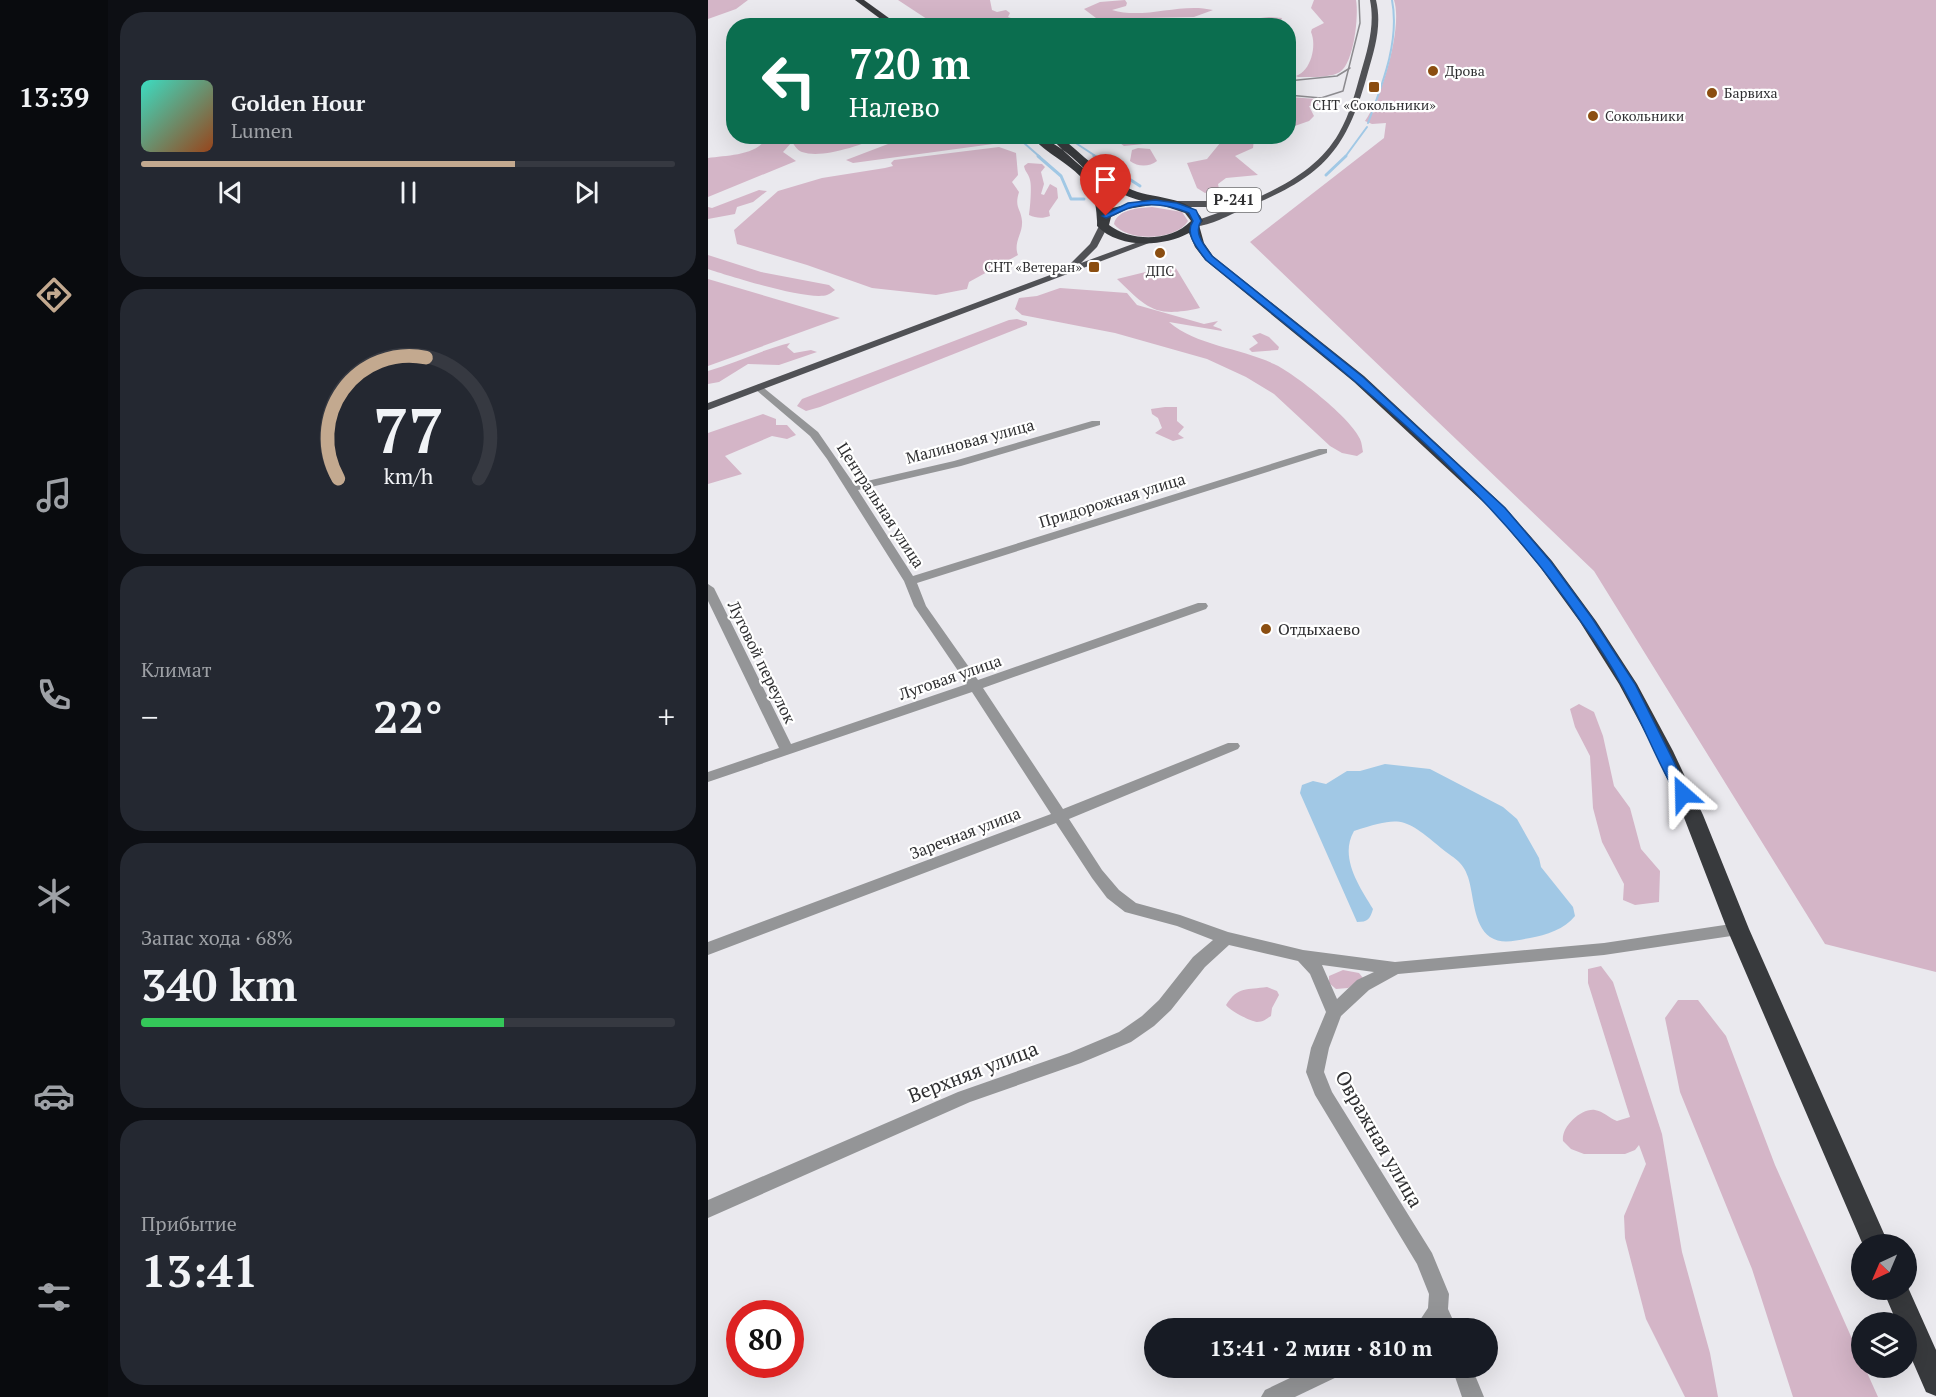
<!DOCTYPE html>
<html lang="ru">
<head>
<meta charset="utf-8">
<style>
	:root { --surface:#171b24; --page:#242831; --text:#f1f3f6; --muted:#9ea1a6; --line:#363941; --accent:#c3a98f }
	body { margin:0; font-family:"PT Serif",serif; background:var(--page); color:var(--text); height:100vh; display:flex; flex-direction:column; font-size:22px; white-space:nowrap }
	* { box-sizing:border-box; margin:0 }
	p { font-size:20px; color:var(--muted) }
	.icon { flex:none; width:33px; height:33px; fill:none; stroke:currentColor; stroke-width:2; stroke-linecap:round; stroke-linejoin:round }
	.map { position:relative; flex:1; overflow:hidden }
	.sheet { display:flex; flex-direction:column; gap:12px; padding:12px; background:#0d0f14; width:600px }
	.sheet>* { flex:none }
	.guide { position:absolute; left:18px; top:18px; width:570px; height:126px; border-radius:24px; box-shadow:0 6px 24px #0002; background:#0b6e4f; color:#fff; overflow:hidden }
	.needle { width:39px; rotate:224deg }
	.buttons { position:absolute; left:1143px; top:1234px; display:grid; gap:12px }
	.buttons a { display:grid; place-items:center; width:66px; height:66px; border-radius:50%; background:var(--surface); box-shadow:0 6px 24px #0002; font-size:30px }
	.speed { position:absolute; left:18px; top:1300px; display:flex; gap:12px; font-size:30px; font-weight:700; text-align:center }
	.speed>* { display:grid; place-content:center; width:78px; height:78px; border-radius:50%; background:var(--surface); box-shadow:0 6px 24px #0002; line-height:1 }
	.speed .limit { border:9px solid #d22; background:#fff; color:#111 }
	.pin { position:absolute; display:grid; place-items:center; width:51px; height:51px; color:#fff; margin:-62px -26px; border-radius:50% 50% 50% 0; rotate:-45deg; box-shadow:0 0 6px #0007 }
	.pin .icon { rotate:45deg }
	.me { position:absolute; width:66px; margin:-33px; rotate:335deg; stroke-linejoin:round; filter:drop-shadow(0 0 4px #0008) }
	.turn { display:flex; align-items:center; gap:21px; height:126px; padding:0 24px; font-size:27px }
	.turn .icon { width:78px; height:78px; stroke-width:2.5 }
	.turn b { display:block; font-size:42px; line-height:51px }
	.big { font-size:45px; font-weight:800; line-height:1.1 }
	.sheet .card { flex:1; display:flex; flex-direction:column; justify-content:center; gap:9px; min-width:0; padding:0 21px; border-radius:24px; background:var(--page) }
	.sheet .dial { align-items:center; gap:0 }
	.dial svg { height:156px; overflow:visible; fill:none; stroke:var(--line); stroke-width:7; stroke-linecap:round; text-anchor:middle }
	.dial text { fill:var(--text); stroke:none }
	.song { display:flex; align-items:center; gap:18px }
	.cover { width:72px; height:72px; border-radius:9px; background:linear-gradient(135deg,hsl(170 70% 55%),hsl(20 70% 35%)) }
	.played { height:6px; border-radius:3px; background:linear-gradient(90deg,var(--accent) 70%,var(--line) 70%) }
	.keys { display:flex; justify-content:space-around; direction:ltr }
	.heat { display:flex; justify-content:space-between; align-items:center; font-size:33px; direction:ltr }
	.charge { height:9px; border-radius:4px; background:linear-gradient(90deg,#34c759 68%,var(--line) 0) }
	.trip { position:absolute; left:436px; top:1318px; width:354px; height:60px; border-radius:30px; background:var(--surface); box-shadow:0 6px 24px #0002; font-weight:800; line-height:60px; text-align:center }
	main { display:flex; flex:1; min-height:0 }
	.dock { display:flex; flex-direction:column; width:108px; justify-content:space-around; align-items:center; background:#090b0e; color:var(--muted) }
	.dock .icon { width:42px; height:42px }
	.dock .current { color:var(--accent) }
	.dock b { font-size:27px; color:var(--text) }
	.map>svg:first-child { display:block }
	.green { fill:#d4b5c7 }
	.water { fill:#a1c8e5 }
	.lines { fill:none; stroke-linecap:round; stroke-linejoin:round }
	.stream-far1 { stroke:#a1c8e5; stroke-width:2 }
	.stream { stroke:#a1c8e5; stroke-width:3 }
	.minor { fill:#949597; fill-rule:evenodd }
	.major { fill:#505155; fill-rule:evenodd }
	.highway { fill:#383a3d; fill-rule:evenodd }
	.tram { stroke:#8c8b8f; stroke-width:1.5 }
	.route { fill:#1a73e8; stroke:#114b97; stroke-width:1.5 }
	.poi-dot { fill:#8b4e11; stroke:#fff; stroke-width:2 }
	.labels { text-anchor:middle; stroke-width:4.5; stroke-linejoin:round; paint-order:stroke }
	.far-poi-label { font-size:14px; fill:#2f2f31; stroke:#fff; text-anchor:start }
	.shield { fill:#fff; stroke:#6d6d6f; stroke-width:1.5 }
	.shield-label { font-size:15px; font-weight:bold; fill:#2f2f31 }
	.street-label { font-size:16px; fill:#2f2f31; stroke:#fff }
	.poi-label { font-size:16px; fill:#2f2f31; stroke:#fff; text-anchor:start }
	.near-street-label { font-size:20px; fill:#2f2f31; stroke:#fff }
</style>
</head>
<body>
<main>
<nav class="dock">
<b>13:39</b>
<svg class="icon current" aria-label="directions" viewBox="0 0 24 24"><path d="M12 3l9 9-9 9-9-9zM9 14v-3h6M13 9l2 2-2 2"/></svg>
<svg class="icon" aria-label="music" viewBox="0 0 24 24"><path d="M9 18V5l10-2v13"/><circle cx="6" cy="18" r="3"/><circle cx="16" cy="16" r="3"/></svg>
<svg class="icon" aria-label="phone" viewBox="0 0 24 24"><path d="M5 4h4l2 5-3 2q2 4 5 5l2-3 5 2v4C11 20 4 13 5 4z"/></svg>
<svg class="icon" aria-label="climate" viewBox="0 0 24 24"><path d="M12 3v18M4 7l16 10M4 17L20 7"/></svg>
<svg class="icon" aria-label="car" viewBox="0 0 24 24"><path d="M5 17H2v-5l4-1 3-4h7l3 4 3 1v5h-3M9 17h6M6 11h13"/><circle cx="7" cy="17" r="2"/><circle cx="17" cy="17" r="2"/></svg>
<svg class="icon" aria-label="filters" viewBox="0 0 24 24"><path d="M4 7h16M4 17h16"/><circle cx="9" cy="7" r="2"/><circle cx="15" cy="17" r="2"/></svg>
</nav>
<section class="sheet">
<div class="card">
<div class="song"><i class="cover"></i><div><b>Golden Hour</b><p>Lumen</p></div></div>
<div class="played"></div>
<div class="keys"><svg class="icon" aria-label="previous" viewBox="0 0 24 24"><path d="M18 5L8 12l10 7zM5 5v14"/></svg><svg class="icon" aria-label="pause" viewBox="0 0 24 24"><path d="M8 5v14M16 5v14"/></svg><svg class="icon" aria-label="next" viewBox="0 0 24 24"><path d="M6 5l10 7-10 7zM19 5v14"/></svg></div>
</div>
<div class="card dial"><svg viewBox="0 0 100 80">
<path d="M14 69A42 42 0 1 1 86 69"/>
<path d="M14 69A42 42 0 0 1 59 7" stroke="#c3a98f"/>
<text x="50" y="56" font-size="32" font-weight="700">77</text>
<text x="50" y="72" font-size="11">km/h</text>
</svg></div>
<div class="card"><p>Климат</p>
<div class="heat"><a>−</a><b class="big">22°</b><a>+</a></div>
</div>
<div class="card"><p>Запас хода · 68%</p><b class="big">340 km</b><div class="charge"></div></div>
<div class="card"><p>Прибытие</p><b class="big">13:41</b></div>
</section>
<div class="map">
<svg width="1228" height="1397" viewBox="0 0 1228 1397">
	<rect width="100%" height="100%" fill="#eae9ee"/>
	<g class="green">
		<path d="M 0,0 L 40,0 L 28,9 L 0,19 Z"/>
		<path d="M 190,0 L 282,0 L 284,10 L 289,12 L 298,10 L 302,13 L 300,17 L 323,25 L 228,25 Z"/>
		<path d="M 417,0 L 419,3 L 418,6 L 404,10 C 437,20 472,2 505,10 L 486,17 L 436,18 L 417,25 L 407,26 L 403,22 L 392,21 L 376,9 L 392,2 Z"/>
		<path d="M 606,0 L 648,0 C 651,15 646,63 632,72 C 622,78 602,77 590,77 L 588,76 C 603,71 609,46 603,32 L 604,29 L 616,23 L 603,8 Z"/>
		<path d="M 686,0 L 1228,0 L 1228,972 L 1117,944 L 886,571 L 542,242 L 676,138 L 678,123 L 664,124 L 657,121 C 674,98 695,27 686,0 Z"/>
		<path d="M 561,17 L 574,18 L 571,25 L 490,25 Z"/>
		<path d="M 581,97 L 623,100 L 622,104 L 601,106 L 606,116 L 601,121 L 581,128 Z"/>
		<path d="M 201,136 L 295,137 L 300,142 L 145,163 L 138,160 Z"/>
		<path d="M 59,137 L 59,136 L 172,137 C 153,145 114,159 94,152 C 89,150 87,146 84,142 L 75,152 L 88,161 L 0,197 L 0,158 C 19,155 49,156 59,137 Z"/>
		<path d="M 410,137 L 426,137 L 426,138 L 435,140 L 446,137 L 503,137 L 416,146 L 409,141 Z"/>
		<path d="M 517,137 L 558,137 L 546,139 L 545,148 L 527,156 L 550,175 L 518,178 L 510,184 L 511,189 L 497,193 L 489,188 L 479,163 L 499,159 Z"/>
		<path d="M 291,147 L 308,153 L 310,175 L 304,182 L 311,192 C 306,208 313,208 314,221 C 315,234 305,242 310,255 L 261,282 L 259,289 L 228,295 L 164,288 L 99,265 L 29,244 L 26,230 L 70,191 L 114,178 L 177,168 L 185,166 L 183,163 L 186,160 Z"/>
		<path d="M 430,148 L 442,149 L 449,161 C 441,167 430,167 422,161 L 424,150 Z"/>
		<path d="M 320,163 L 334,164 L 337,167 L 333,172 L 336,184 L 333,194 L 336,195 L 342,184 L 349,188 L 350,198 L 341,211 L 342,216 C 334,219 328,218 321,215 C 322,209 324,187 322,180 C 321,174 317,172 316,166 Z"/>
		<path d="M 51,190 L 59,191 L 45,202 L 29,207 L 27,214 L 0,219 L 0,207 L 4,208 Z"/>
		<path d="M 444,207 L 474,212 L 480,221 C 468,241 419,242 406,224 C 409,209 432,208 444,207 Z"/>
		<path d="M 0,255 L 53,272 L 121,285 L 127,290 C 124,292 122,294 119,295 C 100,301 21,276 0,269 Z"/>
		<path d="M 466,265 L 492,308 C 447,318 440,309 409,279 Z"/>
		<path d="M 0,279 L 132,318 L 0,366 Z"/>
		<path d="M 352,288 L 419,293 L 429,305 L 496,324 L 510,321 L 505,326 L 513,329 L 514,331 L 461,322 C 489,346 533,348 566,364 C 586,373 644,419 652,439 C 654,443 654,448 655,452 L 649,456 L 634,453 L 622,446 L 566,394 L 538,377 L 499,359 L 407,333 L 314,315 L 307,309 L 311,298 L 329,296 Z"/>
		<path d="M 309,319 L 319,322 L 319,325 L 112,407 L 98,411 L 89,406 L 94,399 L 301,320 Z"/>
		<path d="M 552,333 L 561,337 L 571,347 L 570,350 L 544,352 L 541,349 L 550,343 L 544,336 Z"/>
		<path d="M 82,343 L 79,347 L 86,353 L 103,350 L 109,352 L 71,365 L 40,364 L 11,382 L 0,384 L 0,371 C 28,363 53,350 82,343 Z"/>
		<path d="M 457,407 L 469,407 L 469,421 L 476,427 L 470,434 L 476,438 L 465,441 L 447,433 L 454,428 L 450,418 L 444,414 L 443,409 Z"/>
		<path d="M 55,414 L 68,419 L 68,425 L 79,425 L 88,435 L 79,439 L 64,436 L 17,456 L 34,474 L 0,484 L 0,433 Z"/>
		<path d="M 871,704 L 886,712 L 895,736 L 906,786 L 922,808 L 933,849 L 952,871 L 951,902 L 927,905 L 915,900 L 916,884 L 894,842 L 885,808 L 882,756 L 867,727 L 862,709 Z"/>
		<path d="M 893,966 L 905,982 L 954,1134 L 974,1252 L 1002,1353 L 1010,1397 L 977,1397 L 938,1319 L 917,1238 L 916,1216 L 938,1164 L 931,1145 L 927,1150 L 917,1154 L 876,1154 L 863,1149 L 855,1141 C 853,1127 873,1108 887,1110 C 895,1111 901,1118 909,1121 L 922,1117 L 880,983 L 880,969 Z"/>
		<path d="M 635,970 L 651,973 L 655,978 L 640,988 L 628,989 L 621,983 L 621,976 Z"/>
		<path d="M 559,987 L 569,991 L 571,995 L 564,1008 L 563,1016 C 558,1019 555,1022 549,1022 C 542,1021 522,1011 518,1005 C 530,986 539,990 559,987 Z"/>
		<path d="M 970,1000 L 990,1000 L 1018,1036 L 1067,1165 L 1153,1359 L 1154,1368 L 1157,1368 L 1170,1397 L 1085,1397 L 1044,1269 L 972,1092 L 957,1018 Z"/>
	</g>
	<path class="water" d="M 677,764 L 722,769 L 795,807 L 809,819 L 831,858 L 833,867 L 865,907 L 867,916 C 857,929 838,935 822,938 C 809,940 794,945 782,937 C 765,925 766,895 760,877 C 755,861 745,858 733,848 C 696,817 693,816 646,831 C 631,857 651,886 665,909 C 662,919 660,922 649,922 L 592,793 L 594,785 L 605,781 L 618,784 L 639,771 L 652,771 Z"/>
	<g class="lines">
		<g class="stream-far1">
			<path d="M 660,123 C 674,85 692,41 684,0"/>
			<path d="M 308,136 L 332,157"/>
			<path d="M 357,136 L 389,157"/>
			<path d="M 637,157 L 659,127"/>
		</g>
		<g class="stream">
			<path d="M 330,156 L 353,176 L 363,199 L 376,199"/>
			<path d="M 386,156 L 432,186"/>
			<path d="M 618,175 L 638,156"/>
		</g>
		<g class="minor">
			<path d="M 51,384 L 110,432 L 146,484 L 246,461 L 384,421 L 392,421 L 392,425 L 253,466 L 150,490 L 205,576 L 611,449 L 619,449 L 619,453 L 209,583 L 218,606 L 270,680 L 490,603 L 498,603 L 500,606 L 498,609 L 275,688 L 355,809 L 520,743 L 530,743 L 532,746 L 530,749 L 361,819 L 394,870 L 411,890 L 428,903 L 472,915 L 520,932 L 595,950 L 687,962 L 896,943 L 1030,923 L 1036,925 L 1038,929 L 1036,933 L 1030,935 L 896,955 L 690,974 L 661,990 L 633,1016 L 621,1048 L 616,1072 L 624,1092 L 724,1253 L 741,1294 L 740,1309 L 749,1329 L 706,1329 L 720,1308 L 721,1294 L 709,1264 L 607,1095 L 598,1072 L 603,1048 L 618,1012 L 602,974 L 590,961 L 521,945 L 497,967 L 463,1010 L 446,1026 L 423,1042 L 373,1063 L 262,1102 L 0,1218 L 0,1200 L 250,1092 L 361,1053 L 411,1032 L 434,1016 L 451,1000 L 485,957 L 505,940 L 469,926 L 417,912 L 399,898 L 384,878 L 348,823 L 0,955 L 0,942 L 343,814 L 264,692 L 0,782 L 0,772 L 71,748 L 0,601 L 0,584 L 6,588 L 83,744 L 259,684 L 206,606 L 196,581 L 119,459 L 102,436 L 47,389 L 46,387 ZM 614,965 L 666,972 L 649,980 L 629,999 Z"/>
			<path d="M 603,1368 L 636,1368 L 633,1375 L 587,1397 L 553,1397 L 557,1390 Z"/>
			<path d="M 744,1368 L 764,1368 L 776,1397 L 754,1397 Z"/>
		</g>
		<g class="major">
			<path d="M 662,0 L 668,0 C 674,25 667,48 660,72 C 638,153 614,177 535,209 C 521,215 499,228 484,226 L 484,222 C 535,204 602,184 631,133 C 642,114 647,93 653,72 C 660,48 667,25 662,0 Z"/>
			<path d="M 537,194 L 540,195 L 540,199 L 500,207 L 465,207 L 461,204 L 465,201 L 500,201 Z"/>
			<path d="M 395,223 L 400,226 L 389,247 L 373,263 L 441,238 L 449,240 L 0,410 L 0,403 L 361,268 L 362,264 L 382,244 L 392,224 Z"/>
		</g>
		<g class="highway">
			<path d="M 147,0 L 156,0 L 192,26 L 182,26 Z"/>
			<path d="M 322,136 C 349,136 397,182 400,209 L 434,201 C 399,192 366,162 341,136 L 352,136 C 374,155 395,175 420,188 C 442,200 483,194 495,221 L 491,225 L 496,243 L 505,256 L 656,376 L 797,507 L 844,561 L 888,621 L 929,684 L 965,751 L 995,815 L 1041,929 L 1181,1245 L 1155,1245 L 1019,929 L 975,815 L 947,751 L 911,684 L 872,622 L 832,567 L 787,513 L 646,382 L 497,260 L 487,247 L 481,233 C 455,247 411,249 389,226 C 391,171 355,169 322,136 ZM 450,204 L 477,213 L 483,221 C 463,242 423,242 401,225 L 403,217 L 419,209 Z"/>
			<path d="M 1198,1283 L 1228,1350 L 1228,1396 L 1218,1392 L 1198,1346 L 1198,1323 L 1189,1323 L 1175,1290 L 1198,1290 Z"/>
		</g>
		<g class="tram">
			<path d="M 580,81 L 629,76 L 642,68"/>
			<path d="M 580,95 L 613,98 L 635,91 L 652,23 L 651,0"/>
		</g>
	</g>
	<path class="route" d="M 447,200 L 469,203 L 488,210 L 493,221 C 485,234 497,246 504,256 L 655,377 L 797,508 L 843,562 L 884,618 L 927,684 L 982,794 L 980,797 L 970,797 C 948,761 934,720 913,684 C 902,663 888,642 874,623 C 776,477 633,369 498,260 C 490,249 476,234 485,221 L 481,213 C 464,206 444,202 425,207 C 416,209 407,215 398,218 L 394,216 L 420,203 Z"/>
	<g class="poi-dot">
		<circle cx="725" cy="71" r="6"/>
		<rect x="660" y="81" width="12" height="12" rx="3"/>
		<circle cx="1004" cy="93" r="6"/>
		<circle cx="885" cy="116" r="6"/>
		<circle cx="452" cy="253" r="6"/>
		<rect x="380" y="261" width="12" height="12" rx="3"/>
		<circle cx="558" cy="629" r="6"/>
	</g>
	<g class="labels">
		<g class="far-poi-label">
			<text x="737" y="76">Дрова</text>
			<text x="1016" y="98">Барвиха</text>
			<text x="666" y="110" text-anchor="middle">СНТ «Сокольники»</text>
			<text x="897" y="121">Сокольники</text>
			<text x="374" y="272" text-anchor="end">СНТ «Ветеран»</text>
			<text x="452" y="276" text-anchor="middle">ДПС</text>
		</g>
		<rect class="shield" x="499" y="188" width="54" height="24" rx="4.5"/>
		<g class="shield-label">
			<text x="526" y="205">Р-241</text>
		</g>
		<g class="street-label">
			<text transform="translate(262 441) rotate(-15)" y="6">Малиновая улица</text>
			<text transform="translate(404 500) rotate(-17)" y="6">Придорожная улица</text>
			<text transform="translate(173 505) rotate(57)" y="6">Центральная улица</text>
			<text transform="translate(54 662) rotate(64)" y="6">Луговой переулок</text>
			<text transform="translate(242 677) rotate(-19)" y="6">Луговая улица</text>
			<text transform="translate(257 833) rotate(-21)" y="6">Заречная улица</text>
		</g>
		<g class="poi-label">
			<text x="570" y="635">Отдыхаево</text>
		</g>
		<g class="near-street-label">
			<text transform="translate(265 1072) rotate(-21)" y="7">Верхняя улица</text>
			<text transform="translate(671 1139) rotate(60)" y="7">Овражная улица</text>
		</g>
	</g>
</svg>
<div class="buttons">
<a><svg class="needle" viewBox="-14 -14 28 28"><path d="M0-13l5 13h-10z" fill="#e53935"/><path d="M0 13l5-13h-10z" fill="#9ea1a6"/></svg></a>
<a><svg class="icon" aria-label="layers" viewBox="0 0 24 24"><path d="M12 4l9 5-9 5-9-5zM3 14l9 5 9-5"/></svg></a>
</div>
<div class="speed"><div class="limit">80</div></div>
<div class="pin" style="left:398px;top:216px;background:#d93025"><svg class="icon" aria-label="arrive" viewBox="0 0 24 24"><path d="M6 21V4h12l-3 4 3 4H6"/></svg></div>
<svg class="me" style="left:975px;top:794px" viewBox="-20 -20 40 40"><path d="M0-17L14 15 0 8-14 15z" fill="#1a73e8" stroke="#fff" stroke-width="4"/></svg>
<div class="trip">13:41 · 2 мин · 810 m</div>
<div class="guide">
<div class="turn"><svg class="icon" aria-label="left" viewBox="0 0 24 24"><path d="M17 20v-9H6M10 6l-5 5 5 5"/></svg><div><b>720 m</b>Налево</div></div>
</div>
</div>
</main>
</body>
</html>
